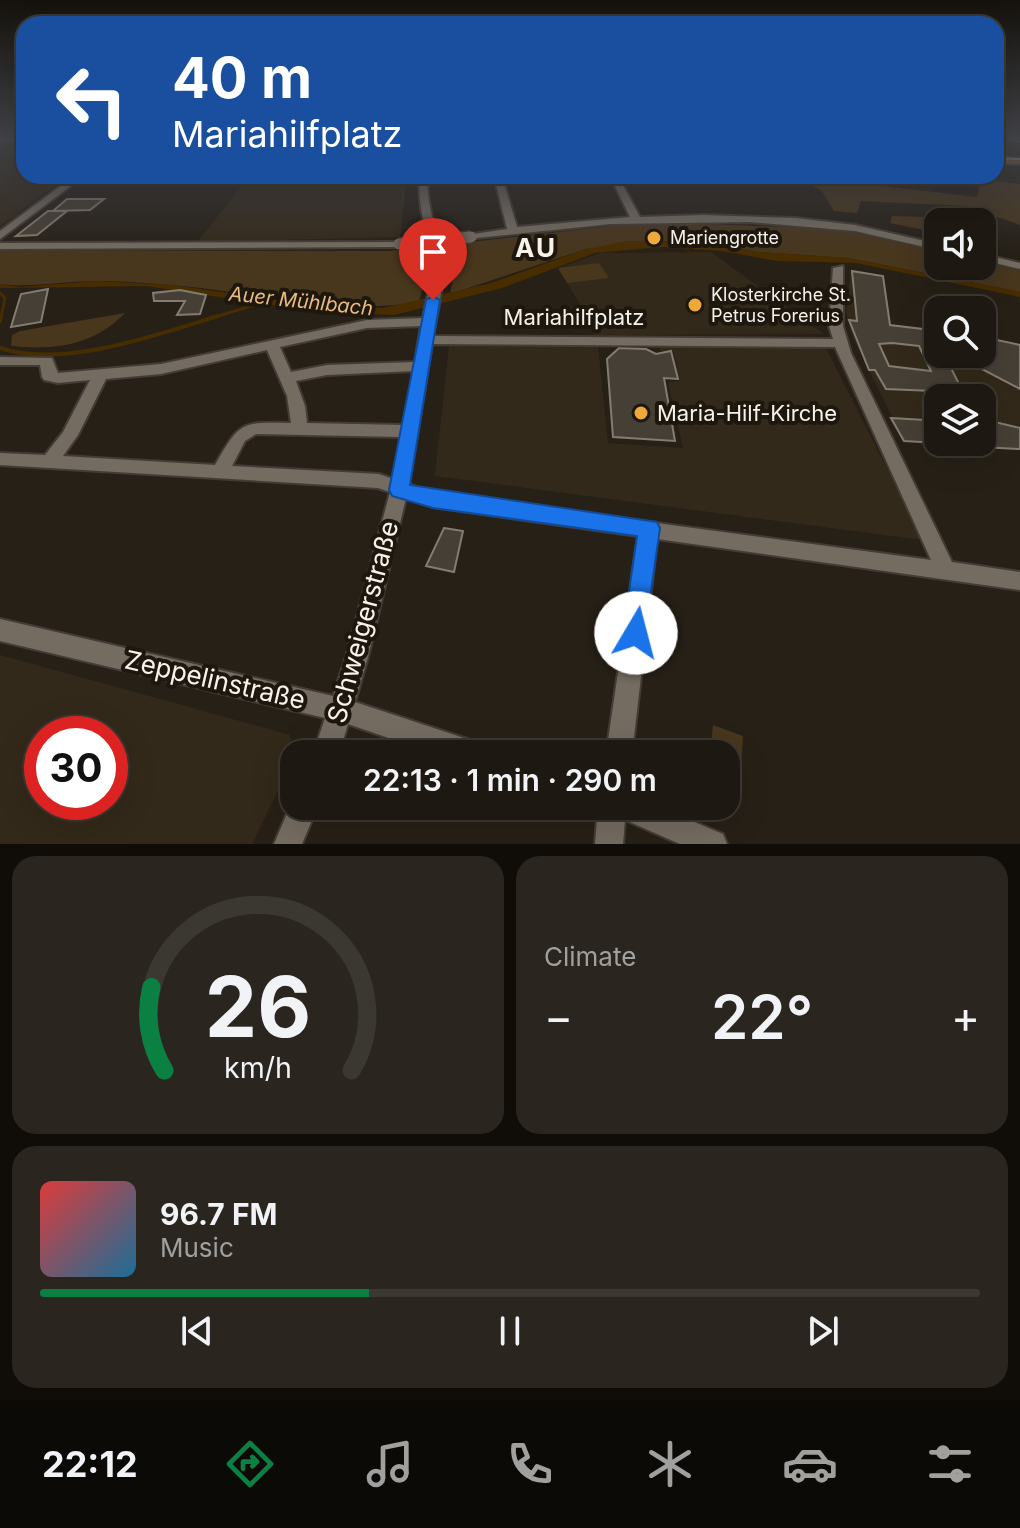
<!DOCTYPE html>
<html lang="en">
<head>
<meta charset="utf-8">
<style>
	:root { --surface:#1d1811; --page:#2a251f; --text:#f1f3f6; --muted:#a0a09f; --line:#3b3731; --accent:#0b8043 }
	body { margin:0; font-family:Inter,sans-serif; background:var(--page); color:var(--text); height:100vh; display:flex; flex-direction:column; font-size:30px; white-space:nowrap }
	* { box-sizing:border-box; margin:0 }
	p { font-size:26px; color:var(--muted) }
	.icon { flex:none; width:44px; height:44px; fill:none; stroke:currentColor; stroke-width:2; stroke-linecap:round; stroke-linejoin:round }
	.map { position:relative; height:844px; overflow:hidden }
	.sheet { display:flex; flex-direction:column; gap:12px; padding:12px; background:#100d09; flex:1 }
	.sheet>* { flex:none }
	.hud { position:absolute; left:16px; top:16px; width:988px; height:168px; border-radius:24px; box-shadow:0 8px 32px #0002,0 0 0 2px var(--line); background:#1a4fa0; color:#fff; overflow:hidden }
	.controls { position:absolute; left:924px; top:208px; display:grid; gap:16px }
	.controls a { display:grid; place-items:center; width:72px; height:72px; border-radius:16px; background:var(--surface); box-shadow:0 8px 32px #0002,0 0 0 2px var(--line); font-size:40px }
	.speed { position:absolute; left:24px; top:716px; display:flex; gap:16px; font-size:40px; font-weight:700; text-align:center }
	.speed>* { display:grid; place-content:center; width:104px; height:104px; border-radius:50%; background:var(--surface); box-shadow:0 8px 32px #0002,0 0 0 2px var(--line); line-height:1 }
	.speed .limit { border:12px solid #d22; background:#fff; color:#111 }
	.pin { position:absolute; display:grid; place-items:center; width:68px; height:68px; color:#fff; margin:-82px -34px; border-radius:50% 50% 50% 0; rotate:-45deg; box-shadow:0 0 8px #0007 }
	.pin .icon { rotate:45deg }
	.me { position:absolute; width:88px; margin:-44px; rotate:8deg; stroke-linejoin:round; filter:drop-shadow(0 0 6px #0008) }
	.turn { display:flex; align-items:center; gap:28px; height:168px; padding:0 24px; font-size:36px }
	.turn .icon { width:104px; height:104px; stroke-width:2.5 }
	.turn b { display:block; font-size:56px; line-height:68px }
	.big { font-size:60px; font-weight:600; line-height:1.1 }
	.sheet .card { flex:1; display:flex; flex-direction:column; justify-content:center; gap:12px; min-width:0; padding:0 28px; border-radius:24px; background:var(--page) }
	.sheet .dial { align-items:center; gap:0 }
	.dial svg { height:208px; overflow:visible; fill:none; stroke:var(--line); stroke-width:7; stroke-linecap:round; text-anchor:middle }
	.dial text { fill:var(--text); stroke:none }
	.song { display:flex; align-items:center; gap:24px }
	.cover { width:96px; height:96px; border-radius:12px; background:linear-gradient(135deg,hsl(0 70% 55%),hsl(200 70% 35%)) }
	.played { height:8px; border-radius:4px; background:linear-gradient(90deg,var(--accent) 35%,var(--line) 35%) }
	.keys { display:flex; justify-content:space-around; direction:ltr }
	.heat { display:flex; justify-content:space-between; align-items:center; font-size:44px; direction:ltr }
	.sheet .tiles { flex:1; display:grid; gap:12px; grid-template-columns:1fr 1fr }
	.card:last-child { grid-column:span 2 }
	.trip { position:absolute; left:280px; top:740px; width:460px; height:80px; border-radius:24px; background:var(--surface); box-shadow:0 8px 32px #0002,0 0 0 2px var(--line); font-weight:600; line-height:80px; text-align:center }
	.tab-bar { display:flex; height:128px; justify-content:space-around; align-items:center; background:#0c0a07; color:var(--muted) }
	.tab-bar .icon { width:56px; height:56px }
	.tab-bar .on { color:var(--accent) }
	.tab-bar b { font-size:36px; color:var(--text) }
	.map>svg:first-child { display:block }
	.built { fill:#33291a; fill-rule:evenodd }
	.green { fill:#48361d }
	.water { fill:#482d01 }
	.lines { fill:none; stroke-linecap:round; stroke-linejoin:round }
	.stream-far1 { stroke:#482d01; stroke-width:3 }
	.stream { stroke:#482d01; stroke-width:4 }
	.building { fill:#463f35; stroke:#847c71; stroke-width:2; fill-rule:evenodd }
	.minor-casing { stroke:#433c36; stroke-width:4 }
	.major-casing { stroke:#433c36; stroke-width:4 }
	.minor { fill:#746c61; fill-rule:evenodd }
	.major { fill:#967136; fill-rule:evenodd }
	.tram { stroke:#c4bfb8; stroke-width:2 }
	.rail-casing { stroke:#c4bfb8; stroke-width:4 }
	.rail { stroke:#1d170e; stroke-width:2; stroke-dasharray:7; stroke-linecap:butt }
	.minor-bridge-casing { stroke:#433c36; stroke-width:14; stroke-linecap:butt }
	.minor-bridge { stroke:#746c61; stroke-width:11 }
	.route { fill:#1a73e8; stroke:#114b97; stroke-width:2 }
	.poi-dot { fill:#eea83c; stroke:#1d170e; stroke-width:3 }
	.labels { text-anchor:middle; stroke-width:8; stroke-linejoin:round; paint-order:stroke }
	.far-poi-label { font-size:18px; fill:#f7f2ec; stroke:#1d170e; text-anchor:start }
	.far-water-label { font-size:20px; font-style:italic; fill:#ebbb7c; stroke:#1d170e }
	.street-label { font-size:22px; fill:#f7f2ec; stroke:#1d170e }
	.poi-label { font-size:22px; fill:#f7f2ec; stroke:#1d170e; text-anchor:start }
	.far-district-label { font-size:26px; font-weight:bold; letter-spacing:2px; fill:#f7f2ec; stroke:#1d170e }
	.near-street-label { font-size:26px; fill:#f7f2ec; stroke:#1d170e }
</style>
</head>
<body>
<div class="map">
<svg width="1020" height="844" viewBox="0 0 1020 844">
	<rect width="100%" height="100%" fill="#272017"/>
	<g class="built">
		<path d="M 0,142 L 24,143 L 24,176 L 68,176 L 0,226 Z"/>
		<path d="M 250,176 L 407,176 L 400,237 L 197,242 Z"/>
		<path d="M 711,252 L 824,334 L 593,335 L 590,321 L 558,268 L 601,253 Z"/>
		<path d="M 851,271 L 883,276 L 890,325 L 938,331 L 938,354 L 982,354 L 983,337 L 1020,345 L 1020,449 L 904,441 L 853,338 L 846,313 ZM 938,398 L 982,398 L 982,442 L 938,442 Z"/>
		<path d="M 449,346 L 598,347 L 608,443 L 683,448 L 668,382 L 680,381 L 674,352 L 660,351 L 659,346 L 826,348 L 923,540 L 435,476 Z"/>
		<path d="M 0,655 L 290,735 L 294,758 L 252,844 L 0,844 ZM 42,734 L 110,734 L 110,802 L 42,802 Z"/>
	</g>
	<g class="green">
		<path d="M 794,176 L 977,197 L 982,176 L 992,176 L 994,181 L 1020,184 L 1020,225 L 966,206 L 861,201 L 857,213 L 834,211 L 822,191 Z"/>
		<path d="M 892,216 L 963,218 L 973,222 L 938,222 L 938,233 L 890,223 Z"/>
		<path d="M 647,222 L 837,229 L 938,252 L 938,266 L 982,266 L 982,262 L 1020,271 L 1020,292 L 848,258 L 758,252 L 702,242 L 650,241 L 586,249 L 450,294 L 455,268 L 452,244 Z"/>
		<path d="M 423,247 L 423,287 L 419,302 C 335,316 254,291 170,285 C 146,283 121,281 97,281 C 64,281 33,288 0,284 L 0,250 L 389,251 Z"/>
		<path d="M 599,263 L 609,278 L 567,283 L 558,268 Z"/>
		<path d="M 125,313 C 93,346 55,350 11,346 L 12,335 L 20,331 Z"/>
		<path d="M 713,725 L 743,736 L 741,769 L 726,763 L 726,754 L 710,754 Z"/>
	</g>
	<path class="water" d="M 627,241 L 702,242 L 758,252 L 848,258 L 1020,292 L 1020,297 L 856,263 L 777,261 L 722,251 L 663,247 L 595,253 L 502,288 L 394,315 L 311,311 L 146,286 L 0,288 L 0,284 L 21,287 L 96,281 L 173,285 L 277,300 L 383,308 L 491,283 L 586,249 Z"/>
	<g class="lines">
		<g class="stream-far1">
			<path d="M 0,293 L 5,298 L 1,318"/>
			<path d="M 212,318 L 264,302"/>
		</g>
		<g class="stream">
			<path d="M 0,321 L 1,316"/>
			<path d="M 0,348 C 62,369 157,335 218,316"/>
		</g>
	</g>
	<g class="building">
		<path d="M 67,199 L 104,199 L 90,210 L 53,211 Z"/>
		<path d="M 48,211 L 67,211 L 37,235 L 16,236 Z"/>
		<path d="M 852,271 L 883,276 L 890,325 L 931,330 L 938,343 L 938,354 L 944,354 L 964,394 L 952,392 L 956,398 L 938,398 L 933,391 L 886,389 L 875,370 L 869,370 L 849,320 L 857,321 ZM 892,343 L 919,346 L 931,371 L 889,366 L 879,344 Z"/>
		<path d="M 48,289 L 41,322 L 11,327 L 21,294 Z"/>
		<path d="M 180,290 L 206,295 L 200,314 L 177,315 L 185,301 L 154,301 L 153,293 Z"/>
		<path d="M 983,337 L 1020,345 L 1020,389 L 955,355 L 982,354 L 982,349 L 987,350 Z"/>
		<path d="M 619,348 L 646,349 L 656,354 L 671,351 L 678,379 L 664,378 L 675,441 L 613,437 L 607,359 Z"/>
		<path d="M 891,418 L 925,420 L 928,424 L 938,425 L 938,443 L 904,441 Z"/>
		<path d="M 982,419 L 1020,428 L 1020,449 L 982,447 Z"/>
		<path d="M 444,528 L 463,531 L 454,572 L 426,566 Z"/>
	</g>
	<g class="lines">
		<defs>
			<g id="minor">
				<path d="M 0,137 L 24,138 L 24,142 L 0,141 Z"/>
				<path d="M 74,176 L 84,176 L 0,239 L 0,231 Z"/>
				<path d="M 420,176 L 428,176 C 425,206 439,232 442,262 C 445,286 437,312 433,336 L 833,339 L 829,326 L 833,268 L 843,266 L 843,326 L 851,353 L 952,562 L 1020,572 L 1020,590 L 657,539 L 632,754 L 606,754 L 638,536 L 433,507 L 406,498 L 368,657 L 355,702 L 473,741 L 482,745 L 486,754 L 435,754 L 348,724 L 339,754 L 313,754 L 325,718 L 0,641 L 0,619 L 333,696 L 346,657 L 390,492 L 378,488 L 0,465 L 0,453 L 45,455 L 63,432 L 90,380 L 58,383 L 44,380 L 42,377 L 40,365 L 0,365 L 0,357 L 52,358 L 58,373 L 161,364 L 367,320 L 423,318 C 426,300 432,281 431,262 C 429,233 416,207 420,176 ZM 421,326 L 415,362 L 327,365 L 291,372 L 280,347 L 367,328 ZM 432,344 L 835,347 L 931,560 L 433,493 L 409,484 ZM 267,350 L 287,396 L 291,423 C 241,422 240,421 215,465 L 63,456 L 78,435 L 106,379 L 161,374 ZM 414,371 L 404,425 L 307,423 L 305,406 L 296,381 L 327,375 ZM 256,434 L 402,437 L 393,479 L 379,474 L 232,466 L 245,441 Z"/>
				<path d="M 494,176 L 502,176 L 517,227 L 630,217 L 610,176 L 618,176 L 640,217 L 703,215 L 796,218 L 855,225 L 938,244 L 938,250 L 855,231 L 750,222 L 610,224 L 467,239 L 467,235 L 507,229 Z"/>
				<path d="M 403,242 L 403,246 L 399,247 L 0,249 L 0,243 Z"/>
				<path d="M 982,254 L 1020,263 L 1020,269 L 982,260 Z"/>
				<path d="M 294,797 L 294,806 L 318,806 L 302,844 L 274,844 Z"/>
				<path d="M 598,806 L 656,806 L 723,834 L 727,844 L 680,844 L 625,820 L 623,844 L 595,844 Z"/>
			</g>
			<path id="major" d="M 996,157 L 1020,158 L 1020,164 L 996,163 Z"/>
		</defs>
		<use href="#minor" class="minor-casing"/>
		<use href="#major" class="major-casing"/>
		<use href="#minor" class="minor"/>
		<use href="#major" class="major"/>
		<path class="tram" d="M 996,158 L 1020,159"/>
		<defs>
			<path id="rail" d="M 1003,136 L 1020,140"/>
		</defs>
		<use href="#rail" class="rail-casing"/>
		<use href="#rail" class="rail"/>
		<defs>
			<path id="minor-bridge" d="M 399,244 L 471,237"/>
		</defs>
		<use href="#minor-bridge" class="minor-bridge-casing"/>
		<use href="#minor-bridge" class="minor-bridge"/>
	</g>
	<linearGradient id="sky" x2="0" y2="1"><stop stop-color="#15120d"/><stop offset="0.54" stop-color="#414247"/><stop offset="1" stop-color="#414247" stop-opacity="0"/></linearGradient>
	<rect width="1020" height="254" fill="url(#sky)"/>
	<path class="route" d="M 433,296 L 440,300 L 410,485 L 657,522 L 660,528 L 644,641 L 636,645 L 627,641 L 623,633 L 637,536 L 433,508 L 392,496 L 389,490 L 426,300 Z"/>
	<g class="poi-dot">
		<circle cx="654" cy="238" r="8"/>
		<circle cx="695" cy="305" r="8"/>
		<circle cx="641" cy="413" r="8"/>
	</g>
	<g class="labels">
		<g class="far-poi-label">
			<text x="670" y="244">Mariengrotte</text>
			<text x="711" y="301">Klosterkirche St.<tspan x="711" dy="21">Petrus Forerius</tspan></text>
		</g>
		<g class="far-water-label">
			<text transform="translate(301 301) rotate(6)" y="7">Auer Mühlbach</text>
		</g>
		<g class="street-label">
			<text x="574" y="325">Mariahilfplatz</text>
		</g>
		<g class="poi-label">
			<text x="657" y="421">Maria-Hilf-Kirche</text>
		</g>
		<g class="far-district-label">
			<text x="536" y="257">AU</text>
		</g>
		<g class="near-street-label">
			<text transform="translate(363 622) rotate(-75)" y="9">Schweigerstraße</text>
			<text transform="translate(215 680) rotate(13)" y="9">Zeppelinstraße</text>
		</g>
	</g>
</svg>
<div class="controls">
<a><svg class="icon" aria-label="sound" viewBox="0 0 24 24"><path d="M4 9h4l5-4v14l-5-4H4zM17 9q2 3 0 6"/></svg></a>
<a><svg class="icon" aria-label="search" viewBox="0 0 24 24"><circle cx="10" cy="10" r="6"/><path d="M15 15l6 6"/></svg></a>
<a><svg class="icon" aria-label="layers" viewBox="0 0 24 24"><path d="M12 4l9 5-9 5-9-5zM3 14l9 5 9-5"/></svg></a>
</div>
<div class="speed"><div class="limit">30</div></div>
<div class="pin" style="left:433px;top:300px;background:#d93025"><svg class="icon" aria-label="arrive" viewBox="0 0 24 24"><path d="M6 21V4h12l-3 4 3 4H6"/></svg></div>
<svg class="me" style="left:636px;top:633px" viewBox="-20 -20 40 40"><circle r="19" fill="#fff"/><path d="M0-13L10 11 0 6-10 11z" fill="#1a73e8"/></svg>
<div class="trip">22:13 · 1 min · 290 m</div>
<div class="hud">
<div class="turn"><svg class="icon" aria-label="left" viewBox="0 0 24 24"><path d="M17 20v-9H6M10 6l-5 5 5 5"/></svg><div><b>40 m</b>Mariahilfplatz</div></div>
</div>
</div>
<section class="sheet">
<div class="tiles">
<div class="card dial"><svg viewBox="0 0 100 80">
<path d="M14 69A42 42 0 1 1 86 69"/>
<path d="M14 69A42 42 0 0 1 9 37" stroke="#0b8043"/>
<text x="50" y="56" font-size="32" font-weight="700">26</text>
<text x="50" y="72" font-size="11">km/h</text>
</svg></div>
<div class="card"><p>Climate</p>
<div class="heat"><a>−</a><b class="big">22°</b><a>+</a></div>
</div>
<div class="card">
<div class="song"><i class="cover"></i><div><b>96.7 FM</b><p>Music</p></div></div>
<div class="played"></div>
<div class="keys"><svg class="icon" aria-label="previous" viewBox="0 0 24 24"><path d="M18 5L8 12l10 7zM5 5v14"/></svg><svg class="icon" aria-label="pause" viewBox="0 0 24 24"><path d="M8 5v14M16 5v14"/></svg><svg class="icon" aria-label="next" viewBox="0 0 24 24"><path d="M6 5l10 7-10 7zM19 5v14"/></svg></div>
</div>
</div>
</section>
<nav class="tab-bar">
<b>22:12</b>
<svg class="icon on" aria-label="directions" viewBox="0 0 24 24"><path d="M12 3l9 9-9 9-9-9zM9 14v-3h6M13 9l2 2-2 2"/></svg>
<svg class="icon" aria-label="music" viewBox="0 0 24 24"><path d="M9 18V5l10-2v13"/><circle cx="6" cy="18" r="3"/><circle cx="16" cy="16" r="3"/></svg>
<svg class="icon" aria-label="phone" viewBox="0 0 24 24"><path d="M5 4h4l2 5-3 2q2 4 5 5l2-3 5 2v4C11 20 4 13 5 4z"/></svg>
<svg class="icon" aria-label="climate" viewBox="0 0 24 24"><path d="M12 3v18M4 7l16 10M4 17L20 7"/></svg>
<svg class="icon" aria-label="car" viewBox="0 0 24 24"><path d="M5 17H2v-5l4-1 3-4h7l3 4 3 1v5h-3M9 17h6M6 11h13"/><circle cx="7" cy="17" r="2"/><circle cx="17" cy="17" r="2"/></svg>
<svg class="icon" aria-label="filters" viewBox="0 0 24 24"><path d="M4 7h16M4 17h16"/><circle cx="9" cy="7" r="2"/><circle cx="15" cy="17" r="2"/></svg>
</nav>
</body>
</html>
